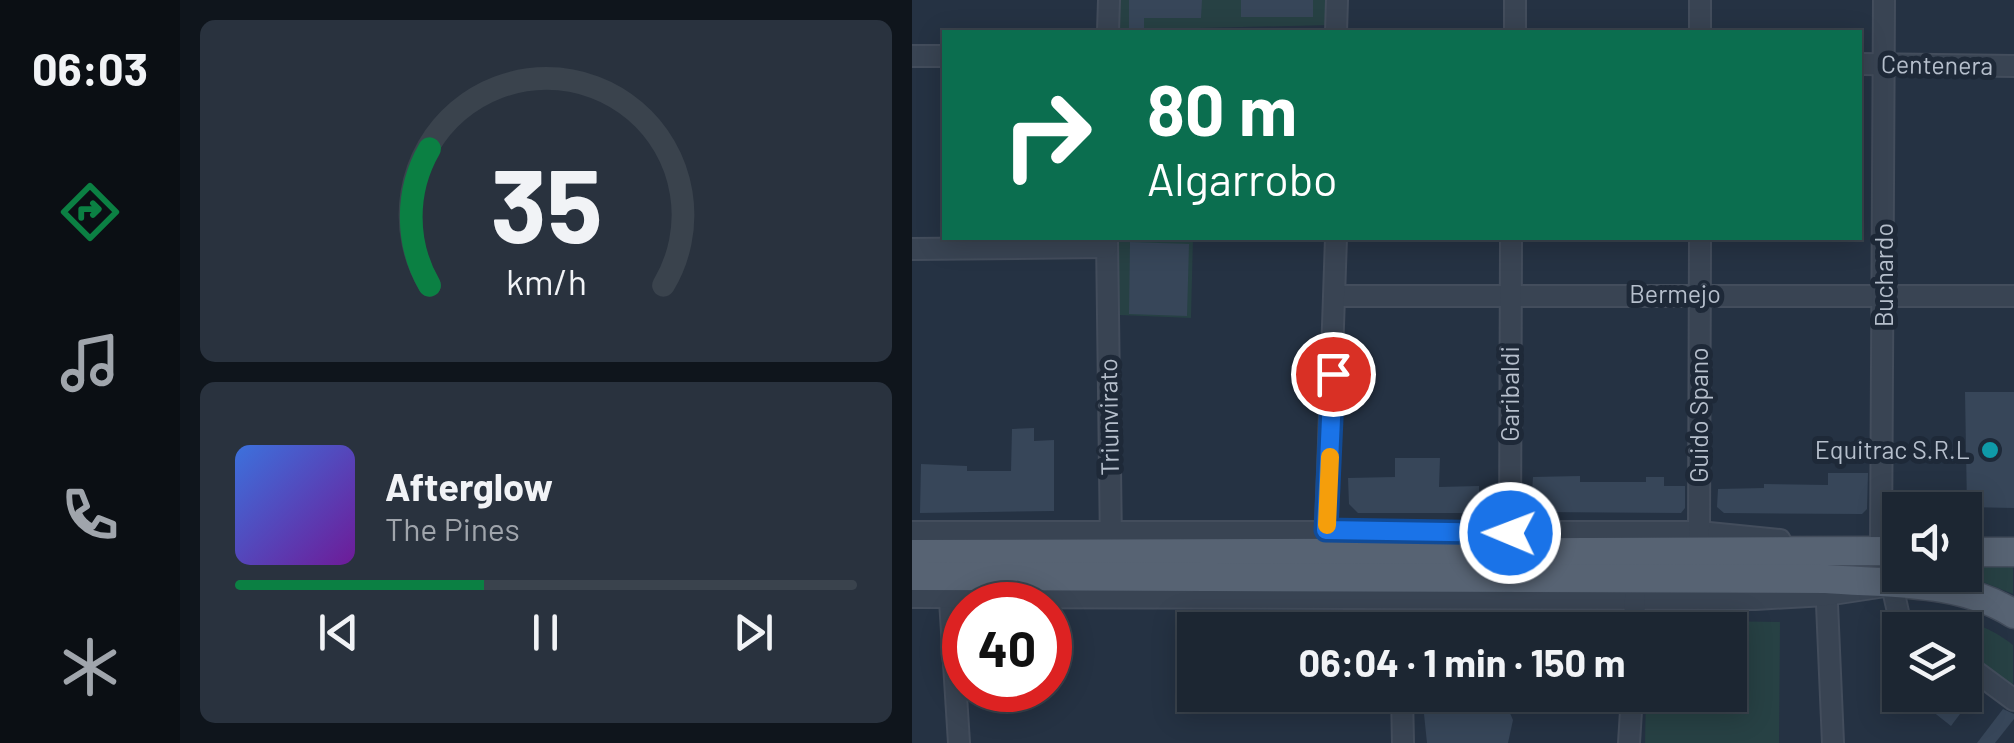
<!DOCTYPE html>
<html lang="es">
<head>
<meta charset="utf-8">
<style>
	:root { --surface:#1c2632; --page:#29323e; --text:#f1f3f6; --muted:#a0a5ac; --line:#3a434d; --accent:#0b8043 }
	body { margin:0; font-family:Barlow,sans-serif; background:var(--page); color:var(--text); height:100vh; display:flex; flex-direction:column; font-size:38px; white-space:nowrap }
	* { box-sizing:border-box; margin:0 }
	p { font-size:32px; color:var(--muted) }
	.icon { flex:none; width:55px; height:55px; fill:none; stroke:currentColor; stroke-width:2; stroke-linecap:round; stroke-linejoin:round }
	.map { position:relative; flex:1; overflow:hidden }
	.details { display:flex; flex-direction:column; gap:20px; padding:20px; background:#0f151c; width:732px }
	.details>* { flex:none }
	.top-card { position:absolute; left:30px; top:30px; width:920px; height:210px; border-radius:0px; box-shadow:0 5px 25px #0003,0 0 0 2px var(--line); background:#0b6e4f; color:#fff; overflow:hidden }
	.tools { position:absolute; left:970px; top:492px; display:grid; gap:20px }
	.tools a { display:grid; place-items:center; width:100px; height:100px; border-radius:0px; background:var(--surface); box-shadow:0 5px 25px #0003,0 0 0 2px var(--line); font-size:50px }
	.speed { position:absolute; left:30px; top:582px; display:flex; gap:20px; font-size:50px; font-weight:700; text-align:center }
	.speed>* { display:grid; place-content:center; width:130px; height:130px; border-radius:50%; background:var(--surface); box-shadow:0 5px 25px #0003,0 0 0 2px var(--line); line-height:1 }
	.speed .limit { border:15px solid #d22; background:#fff; color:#111 }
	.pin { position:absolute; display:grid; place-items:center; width:85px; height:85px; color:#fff; margin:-42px; border:5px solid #fff; border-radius:50%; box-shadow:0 2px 10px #0007 }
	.me { position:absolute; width:110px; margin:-55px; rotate:271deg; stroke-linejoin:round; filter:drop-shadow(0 0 8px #0008) }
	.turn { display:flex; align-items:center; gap:35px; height:210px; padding:0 40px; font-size:45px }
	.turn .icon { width:130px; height:130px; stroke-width:2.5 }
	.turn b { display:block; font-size:70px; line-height:85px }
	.details .tile { flex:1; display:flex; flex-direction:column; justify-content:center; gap:15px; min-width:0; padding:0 35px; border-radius:15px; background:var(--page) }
	.details .dial { align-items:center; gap:0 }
	.dial svg { height:260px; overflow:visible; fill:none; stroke:var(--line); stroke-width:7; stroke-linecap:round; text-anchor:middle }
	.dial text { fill:var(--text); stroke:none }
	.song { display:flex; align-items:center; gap:30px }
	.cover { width:120px; height:120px; border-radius:15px; background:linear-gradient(135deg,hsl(220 70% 55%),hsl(280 70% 35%)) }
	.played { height:10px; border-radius:5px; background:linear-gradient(90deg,var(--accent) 40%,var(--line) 40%) }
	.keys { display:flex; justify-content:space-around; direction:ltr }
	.trip { position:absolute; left:265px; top:612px; width:570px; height:100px; border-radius:0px; background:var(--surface); box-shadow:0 5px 25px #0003,0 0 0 2px var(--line); font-weight:700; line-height:100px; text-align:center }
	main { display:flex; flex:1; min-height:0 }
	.menu { display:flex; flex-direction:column; width:180px; justify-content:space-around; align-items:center; background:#0b0f14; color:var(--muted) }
	.menu .icon { width:70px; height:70px }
	.menu .selected { color:var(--accent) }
	.menu b { font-size:45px; color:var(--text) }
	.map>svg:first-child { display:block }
	.green { fill:#274144 }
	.building { fill:#374659 }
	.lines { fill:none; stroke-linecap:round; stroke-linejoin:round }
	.minor-casing { stroke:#434d5c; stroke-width:24 }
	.major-casing { stroke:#434d5c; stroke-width:31 }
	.minor { stroke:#394453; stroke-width:20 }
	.major { stroke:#576373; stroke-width:28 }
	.route-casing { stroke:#114b97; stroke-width:25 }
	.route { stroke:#1a73e8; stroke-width:18 }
	.slow { stroke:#f59e0b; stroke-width:18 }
	.culture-dot { fill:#0f9aa8; stroke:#1e2938; stroke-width:4 }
	.labels { text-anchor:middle; stroke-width:10; stroke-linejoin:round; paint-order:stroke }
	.street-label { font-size:25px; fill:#b6bfcc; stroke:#1e2938 }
	.poi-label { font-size:25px; fill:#b6bfcc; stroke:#1e2938; text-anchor:end }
</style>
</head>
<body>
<main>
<nav class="menu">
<b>06:03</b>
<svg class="icon selected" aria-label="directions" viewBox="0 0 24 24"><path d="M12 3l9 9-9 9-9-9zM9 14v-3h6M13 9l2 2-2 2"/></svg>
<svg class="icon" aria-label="music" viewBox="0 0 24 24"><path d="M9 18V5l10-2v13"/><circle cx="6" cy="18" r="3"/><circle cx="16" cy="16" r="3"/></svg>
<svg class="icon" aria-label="phone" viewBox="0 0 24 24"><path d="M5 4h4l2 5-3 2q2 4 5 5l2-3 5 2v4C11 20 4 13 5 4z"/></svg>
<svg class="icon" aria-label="climate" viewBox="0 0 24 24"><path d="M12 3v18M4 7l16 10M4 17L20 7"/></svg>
</nav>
<section class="details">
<div class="tile dial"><svg viewBox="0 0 100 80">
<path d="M14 69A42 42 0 1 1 86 69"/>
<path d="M14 69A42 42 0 0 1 14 27" stroke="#0b8043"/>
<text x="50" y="56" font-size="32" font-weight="700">35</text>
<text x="50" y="72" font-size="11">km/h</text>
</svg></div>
<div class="tile">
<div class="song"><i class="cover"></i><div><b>Afterglow</b><p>The Pines</p></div></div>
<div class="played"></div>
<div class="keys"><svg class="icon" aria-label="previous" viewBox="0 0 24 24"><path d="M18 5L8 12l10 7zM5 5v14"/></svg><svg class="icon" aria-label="pause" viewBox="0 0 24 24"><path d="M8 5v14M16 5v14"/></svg><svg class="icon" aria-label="next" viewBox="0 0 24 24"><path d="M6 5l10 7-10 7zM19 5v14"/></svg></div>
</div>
</section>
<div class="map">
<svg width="1102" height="743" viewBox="0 0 1102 743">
	<rect width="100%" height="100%" fill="#253243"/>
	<g class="green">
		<path d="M 206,0 L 419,0 L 419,25 L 288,28 L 287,32 L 206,32 Z"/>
		<path d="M 207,238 L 281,238 L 279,318 L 207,315 Z"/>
		<path d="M 1053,566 L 1101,566 L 1101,594 L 1053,575 Z"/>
		<path d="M 1019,617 C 1054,621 1073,623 1101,645 L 1101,688 L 1053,652 L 1052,630 L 1006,630 L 991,618 Z"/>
		<path d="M 735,620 L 868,622 L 867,743 L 733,743 L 734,695 L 818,695 L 818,630 L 735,630 Z"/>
	</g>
	<g class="building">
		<path d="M 217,0 L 290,0 L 289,18 L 232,18 L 232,32 L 217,32 Z"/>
		<rect x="329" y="0" width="72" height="17"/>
		<path d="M 218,242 L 277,244 L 275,316 L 217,314 Z"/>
		<path d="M 1053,392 L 1102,392 L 1102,508 L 1055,507 Z"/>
		<path d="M 122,428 L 122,441 L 142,440 L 142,511 L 8,513 L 9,464 L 55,466 L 55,471 L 99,471 L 100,429 Z"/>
		<path d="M 483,458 L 528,458 L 527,487 L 567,486 L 567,494 L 584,494 L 584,518 L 567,518 L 567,513 L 446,513 L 437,504 L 436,478 L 483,477 Z"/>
		<path d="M 916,473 L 956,473 L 955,509 L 950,514 L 812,513 L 805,507 L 806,489 L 852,488 L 852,484 L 916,485 Z"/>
		<path d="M 668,476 L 668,482 L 734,482 L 734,477 L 752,477 L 752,486 L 773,486 L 773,508 L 769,513 L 624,512 L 619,507 L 621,477 Z"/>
		<path d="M 1052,680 L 1066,690 L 1039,726 L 1020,711 L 1032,695 L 1052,695 Z"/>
		<path d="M 523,695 L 590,695 L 601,720 L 596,743 L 515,743 L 512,714 Z"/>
		<path d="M 1091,709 L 1102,714 L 1102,719 L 1083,743 L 1065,743 Z"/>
	</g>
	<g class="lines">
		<defs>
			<g id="minor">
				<path d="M 788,0 L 788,32"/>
				<path d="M 196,32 L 197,0"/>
				<path d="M 424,32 L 425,0"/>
				<path d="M 603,32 L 603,0"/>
				<path d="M 0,56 L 32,56"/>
				<path d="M 948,64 L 1102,66"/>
				<path d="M 195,238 L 199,545"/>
				<path d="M 0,249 L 195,247"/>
				<path d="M 424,296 L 1102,296"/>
				<path d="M 414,530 L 424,238"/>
				<path d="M 0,532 L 787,532 L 868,540"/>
				<path d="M 787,532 L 788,238"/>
				<path d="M 598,545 L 599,238"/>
				<path d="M 956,549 L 969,551 L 972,0"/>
				<path d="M 914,581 L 921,743"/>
				<path d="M 37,584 L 47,743"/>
				<path d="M 0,597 L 843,599 L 914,595 L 980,585 L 990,630"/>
				<path d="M 722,630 L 723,598"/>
				<path d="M 1052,663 L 1102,700"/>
				<path d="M 490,695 L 491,743"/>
				<path d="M 717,743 L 720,695"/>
			</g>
			<g id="major">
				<path d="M 1052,552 L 1102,552"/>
				<path d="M 0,554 L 988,551"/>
				<path d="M 0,576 L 914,579 C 976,584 1047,579 1102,614"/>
			</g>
		</defs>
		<use href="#minor" class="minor-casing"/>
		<use href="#major" class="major-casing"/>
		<use href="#minor" class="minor"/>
		<use href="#major" class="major"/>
	</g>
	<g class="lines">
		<defs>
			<path id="route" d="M 421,374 L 414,530 L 598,533"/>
		</defs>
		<use href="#route" class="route-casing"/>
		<use href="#route" class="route"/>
		<path class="slow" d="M 415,525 L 418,457"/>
	</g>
	<circle class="culture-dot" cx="1078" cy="450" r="10"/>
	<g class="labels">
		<g class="street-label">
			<text transform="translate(1025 65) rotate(1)" y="9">Centenera</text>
			<text transform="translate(972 275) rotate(-90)" y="9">Buchardo</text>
			<text x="763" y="303">Bermejo</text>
			<text transform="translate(598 394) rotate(-90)" y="9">Garibaldi</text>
			<text transform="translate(787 415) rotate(-90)" y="9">Guido Spano</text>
			<text transform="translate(197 417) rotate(-91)" y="9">Triunvirato</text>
		</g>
		<g class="poi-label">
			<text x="1058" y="459">Equitrac S.R.L</text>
		</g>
	</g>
</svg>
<div class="tools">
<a><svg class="icon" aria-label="sound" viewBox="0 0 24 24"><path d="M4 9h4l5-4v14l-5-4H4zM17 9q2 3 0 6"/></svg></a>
<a><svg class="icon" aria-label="layers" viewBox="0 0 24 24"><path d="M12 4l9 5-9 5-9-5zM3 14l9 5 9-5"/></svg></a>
</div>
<div class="speed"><div class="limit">40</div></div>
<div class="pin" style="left:421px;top:374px;background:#d93025"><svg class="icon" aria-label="arrive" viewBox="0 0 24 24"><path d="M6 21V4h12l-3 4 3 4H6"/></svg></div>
<svg class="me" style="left:598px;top:533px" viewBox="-20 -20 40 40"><circle r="17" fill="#1a73e8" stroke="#fff" stroke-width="3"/><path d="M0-11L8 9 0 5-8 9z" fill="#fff"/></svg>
<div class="trip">06:04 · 1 min · 150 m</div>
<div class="top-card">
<div class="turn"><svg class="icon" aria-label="right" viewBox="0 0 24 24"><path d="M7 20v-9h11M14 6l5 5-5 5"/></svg><div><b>80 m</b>Algarrobo</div></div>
</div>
</div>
</main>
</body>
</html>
